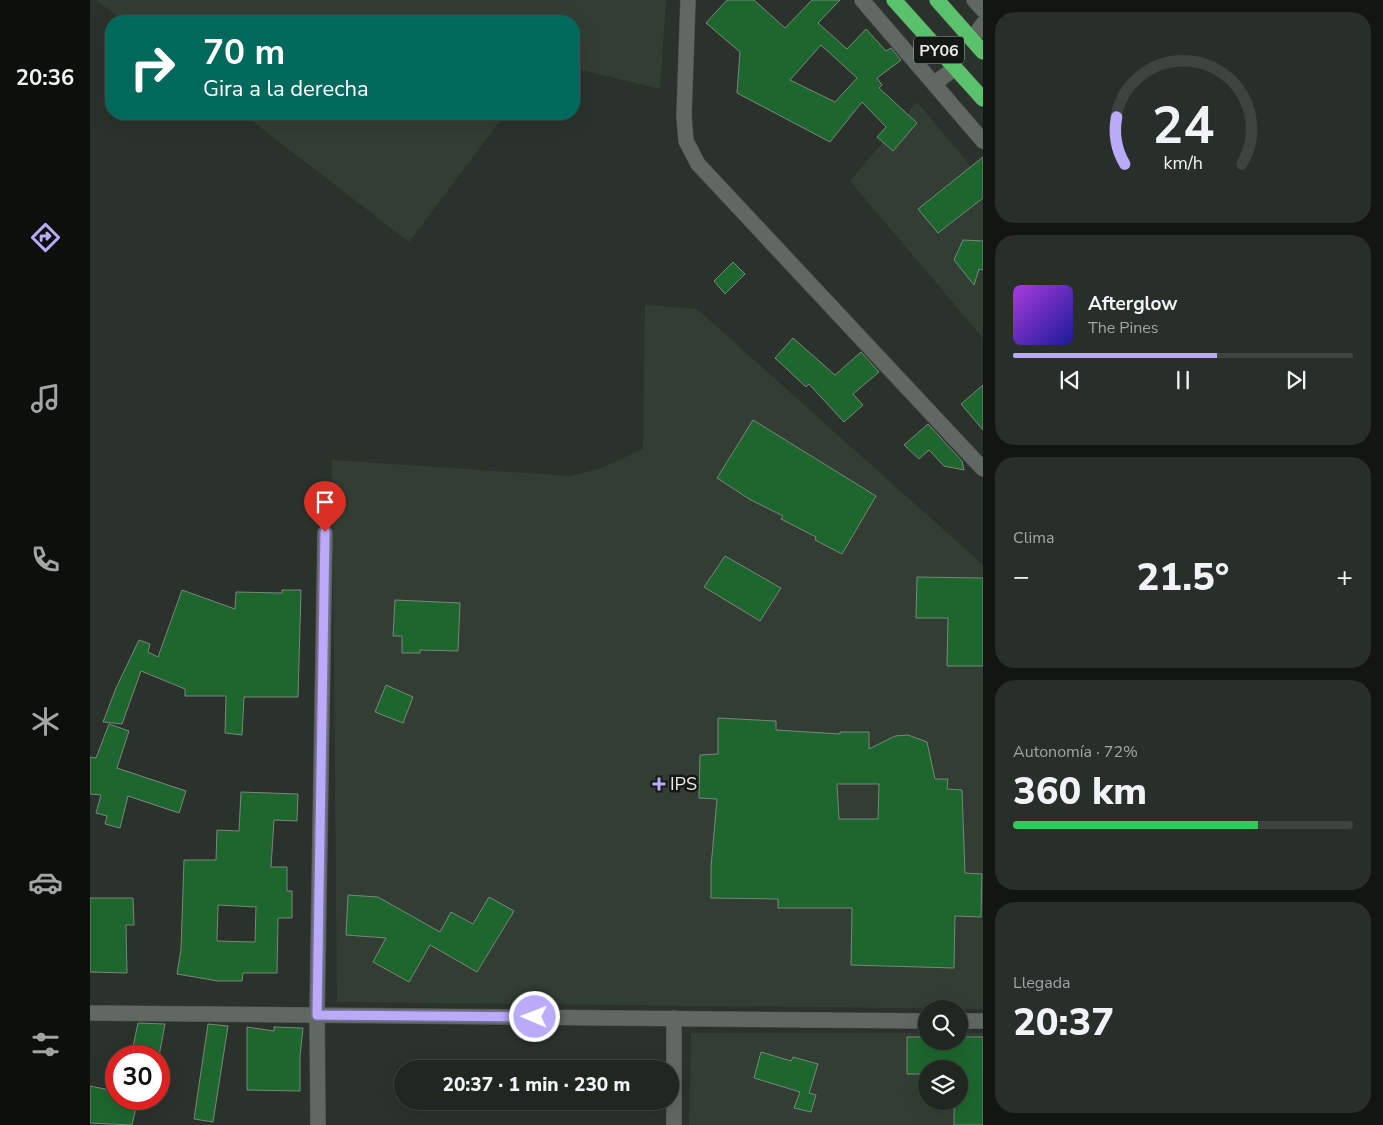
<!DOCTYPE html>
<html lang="es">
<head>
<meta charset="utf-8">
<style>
	:root { --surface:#202620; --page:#282e29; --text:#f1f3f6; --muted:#a2a5a5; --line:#3d433e; --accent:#b9abf7 }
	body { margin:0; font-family:"Nunito Sans",sans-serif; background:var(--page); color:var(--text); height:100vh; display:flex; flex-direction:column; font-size:19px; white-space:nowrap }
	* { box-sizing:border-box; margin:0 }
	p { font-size:16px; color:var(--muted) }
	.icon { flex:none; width:28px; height:28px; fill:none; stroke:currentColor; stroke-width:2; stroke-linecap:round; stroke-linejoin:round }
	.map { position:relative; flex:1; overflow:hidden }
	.panel { display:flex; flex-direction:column; gap:12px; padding:12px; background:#121512; width:400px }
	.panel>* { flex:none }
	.hud { position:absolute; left:15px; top:15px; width:475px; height:105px; border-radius:20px; box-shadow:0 5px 20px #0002,0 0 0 1px var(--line); background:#00695c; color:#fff; overflow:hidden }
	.buttons { position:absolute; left:828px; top:1000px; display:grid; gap:10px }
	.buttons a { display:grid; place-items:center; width:50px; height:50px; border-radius:50%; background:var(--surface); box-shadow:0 5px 20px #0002,0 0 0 1px var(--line); font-size:25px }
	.speed { position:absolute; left:15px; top:1045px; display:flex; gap:10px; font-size:25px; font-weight:700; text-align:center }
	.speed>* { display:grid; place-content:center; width:65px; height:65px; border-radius:50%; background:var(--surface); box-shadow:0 5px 20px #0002,0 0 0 1px var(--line); line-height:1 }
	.speed .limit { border:8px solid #d22; background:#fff; color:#111 }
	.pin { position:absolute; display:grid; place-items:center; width:42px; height:42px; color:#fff; margin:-51px -21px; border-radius:50% 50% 50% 0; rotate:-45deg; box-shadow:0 0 5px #0007 }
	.pin .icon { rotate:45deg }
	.me { position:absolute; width:55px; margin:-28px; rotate:271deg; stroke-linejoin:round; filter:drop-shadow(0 0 4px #0008) }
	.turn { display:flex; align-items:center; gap:18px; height:105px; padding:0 15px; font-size:22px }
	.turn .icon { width:65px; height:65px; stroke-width:2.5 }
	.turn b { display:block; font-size:35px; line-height:42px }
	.big { font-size:38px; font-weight:800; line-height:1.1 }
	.panel .tile { flex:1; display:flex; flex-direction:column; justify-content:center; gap:8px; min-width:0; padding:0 18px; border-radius:20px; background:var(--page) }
	.panel .dial { align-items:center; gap:0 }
	.dial svg { height:130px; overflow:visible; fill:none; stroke:var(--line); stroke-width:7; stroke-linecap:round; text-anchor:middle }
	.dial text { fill:var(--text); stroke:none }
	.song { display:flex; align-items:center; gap:15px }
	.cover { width:60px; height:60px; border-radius:8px; background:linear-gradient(135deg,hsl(280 70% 55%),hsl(240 70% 35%)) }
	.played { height:5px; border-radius:2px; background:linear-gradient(90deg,var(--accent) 60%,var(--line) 60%) }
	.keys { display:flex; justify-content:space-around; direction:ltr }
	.heat { display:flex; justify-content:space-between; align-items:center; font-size:28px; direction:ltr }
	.charge { height:8px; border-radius:4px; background:linear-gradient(90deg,#34c759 72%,var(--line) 0) }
	.trip { position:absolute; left:304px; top:1060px; width:285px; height:50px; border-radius:25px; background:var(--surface); box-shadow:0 5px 20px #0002,0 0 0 1px var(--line); font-weight:800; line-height:50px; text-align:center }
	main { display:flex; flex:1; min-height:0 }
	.tabs { display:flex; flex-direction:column; width:90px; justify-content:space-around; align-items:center; background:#0d0f0d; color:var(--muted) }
	.tabs .icon { width:35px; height:35px }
	.tabs .on { color:var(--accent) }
	.tabs b { font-size:22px; color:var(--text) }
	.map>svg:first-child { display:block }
	.built { fill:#323e33; fill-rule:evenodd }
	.building { fill:#1d672e; stroke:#7c857d; fill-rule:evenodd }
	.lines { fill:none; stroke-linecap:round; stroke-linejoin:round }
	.street-casing { stroke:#4a514b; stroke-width:16 }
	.highway-casing { stroke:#4a514b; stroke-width:16 }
	.street { stroke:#606861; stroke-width:15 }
	.highway { stroke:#5ac26c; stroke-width:15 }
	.route-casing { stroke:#786fa1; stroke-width:12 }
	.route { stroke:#b9abf7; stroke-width:9 }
	.poi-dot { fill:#b9abf7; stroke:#151916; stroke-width:2 }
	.labels { text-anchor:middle; stroke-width:5; stroke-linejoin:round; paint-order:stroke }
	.shield { fill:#151916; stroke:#a8ada8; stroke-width:1 }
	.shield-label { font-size:16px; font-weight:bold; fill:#e7ece7 }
	.poi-label { font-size:18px; fill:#e7ece7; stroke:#151916; text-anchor:start }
</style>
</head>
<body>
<main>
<nav class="tabs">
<b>20:36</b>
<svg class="icon on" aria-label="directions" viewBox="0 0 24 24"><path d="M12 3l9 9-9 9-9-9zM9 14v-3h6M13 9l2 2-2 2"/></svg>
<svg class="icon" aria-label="music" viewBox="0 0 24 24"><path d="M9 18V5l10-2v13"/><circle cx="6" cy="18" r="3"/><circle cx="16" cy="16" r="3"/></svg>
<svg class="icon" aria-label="phone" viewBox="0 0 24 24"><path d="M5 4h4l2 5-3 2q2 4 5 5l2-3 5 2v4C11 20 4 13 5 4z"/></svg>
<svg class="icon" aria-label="climate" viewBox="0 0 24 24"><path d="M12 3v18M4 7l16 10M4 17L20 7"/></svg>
<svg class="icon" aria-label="car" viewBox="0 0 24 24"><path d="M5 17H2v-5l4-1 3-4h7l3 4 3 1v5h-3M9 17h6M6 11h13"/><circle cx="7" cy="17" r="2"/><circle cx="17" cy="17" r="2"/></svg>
<svg class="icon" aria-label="filters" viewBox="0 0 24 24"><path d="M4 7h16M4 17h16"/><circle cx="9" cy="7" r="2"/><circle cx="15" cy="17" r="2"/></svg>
</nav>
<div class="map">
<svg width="893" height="1125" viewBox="0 0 893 1125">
	<rect width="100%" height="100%" fill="#2b322b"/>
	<g class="built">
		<path d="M 6,0 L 576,0 L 570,89 L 484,68 L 484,21 L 34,21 Z"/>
		<path d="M 827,102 L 893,181 L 893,338 L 760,181 Z"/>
		<path d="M 153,114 L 415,114 L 319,242 Z"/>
		<path d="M 555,305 L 607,309 L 893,565 L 893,1009 L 247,1002 L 242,460 L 480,476 L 509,469 L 553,449 Z"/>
		<path d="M 601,1033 L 836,1033 L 836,1041 L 869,1041 L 869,1033 L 893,1033 L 893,1125 L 599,1125 ZM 836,1069 L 869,1069 L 869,1101 L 836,1101 Z"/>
	</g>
	<g class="building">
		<path d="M 637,0 L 664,0 L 695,28 L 722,0 L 750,0 L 728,23 L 757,49 L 776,29 L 796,51 L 801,48 L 811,60 L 787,78 L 792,85 L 789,88 L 827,123 L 803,151 L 787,137 L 796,127 L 772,102 L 740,142 L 647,93 L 650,52 L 616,23 ZM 731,45 L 767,78 L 745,102 L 700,80 Z"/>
		<path d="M 893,157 L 893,198 L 848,233 L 828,209 Z"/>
		<path d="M 873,240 L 893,241 L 893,270 L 889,269 L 884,285 L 864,260 Z"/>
		<path d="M 643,262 L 655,274 L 635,294 L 624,281 Z"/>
		<path d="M 703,338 L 745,375 L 771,352 L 789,372 L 763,394 L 773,405 L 754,422 L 719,384 L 716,387 L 685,358 Z"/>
		<path d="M 893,385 L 893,430 L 871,404 Z"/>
		<path d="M 663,420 L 786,496 L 752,554 L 725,540 L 726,537 L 691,519 L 693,516 L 659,499 L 627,478 Z"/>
		<path d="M 838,424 L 872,461 L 874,470 L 854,466 L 839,450 L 829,459 L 814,445 Z"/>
		<path d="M 635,556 L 691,588 L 670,621 L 614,587 Z"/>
		<path d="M 827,577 L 893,578 L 893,666 L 857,666 L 858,618 L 826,618 Z"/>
		<path d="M 92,590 L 145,609 L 146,592 L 192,593 L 192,590 L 211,590 L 208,697 L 154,697 L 152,735 L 135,733 L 136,696 L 95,696 L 95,689 L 51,671 L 32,724 L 13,722 L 26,688 L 49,640 L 60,644 L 58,652 L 68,657 Z"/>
		<path d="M 305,600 L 370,603 L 368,651 L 330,650 L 330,653 L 312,653 L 312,636 L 303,636 Z"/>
		<path d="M 296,685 L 323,697 L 313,723 L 285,712 Z"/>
		<path d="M 628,718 L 686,721 L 686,730 L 750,734 L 750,732 L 779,732 L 779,749 L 805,736 L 818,735 L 837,742 L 845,779 L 858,779 L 857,789 L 872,790 L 875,873 L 892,874 L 891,917 L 865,916 L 864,968 L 761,965 L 762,908 L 688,908 L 688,899 L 621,898 L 621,867 L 627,799 L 609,798 L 610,755 L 628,754 ZM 747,784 L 789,784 L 788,819 L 749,819 Z"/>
		<path d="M 19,724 L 39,731 L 27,768 L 96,791 L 89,813 L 38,796 L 30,828 L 15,824 L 17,816 L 6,813 L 11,795 L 0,794 L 0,757 L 6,758 Z"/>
		<path d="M 151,792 L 208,794 L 207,821 L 184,820 L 181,867 L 197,867 L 197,891 L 202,891 L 202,918 L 188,918 L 187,973 L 153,973 L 152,981 L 128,981 L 87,974 L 91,949 L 94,860 L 126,860 L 127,830 L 149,831 ZM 128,905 L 166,907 L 165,942 L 127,941 Z"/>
		<path d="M 258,895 L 288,897 L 350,932 L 361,912 L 383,924 L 399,897 L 424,911 L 387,972 L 340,945 L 319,982 L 283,962 L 296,938 L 256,935 Z"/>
		<path d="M 0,898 L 43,898 L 44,925 L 36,925 L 37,973 L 0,972 Z"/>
		<path d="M 48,1023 L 75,1024 L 69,1056 L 41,1056 Z"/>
		<path d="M 118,1024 L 138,1026 L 123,1122 L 104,1119 Z"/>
		<path d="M 157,1027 L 184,1031 L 184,1027 L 213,1028 L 210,1056 L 210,1091 L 157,1090 Z"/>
		<path d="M 817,1037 L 836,1037 L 836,1041 L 869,1041 L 869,1037 L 893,1037 L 893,1125 L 864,1125 L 864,1101 L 869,1101 L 869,1069 L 836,1069 L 836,1074 L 817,1074 Z"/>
		<path d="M 671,1052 L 701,1061 L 703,1057 L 728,1064 L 719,1093 L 726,1095 L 721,1112 L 704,1108 L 710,1092 L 664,1078 Z"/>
		<path d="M 0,1086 L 25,1091 L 23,1099 L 48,1099 L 42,1125 L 0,1123 Z"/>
	</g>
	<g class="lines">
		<defs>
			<g id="street">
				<path d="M 598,0 L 594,116 L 596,141 L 608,164 L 893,469"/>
				<path d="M 772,0 L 893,141"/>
				<path d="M 884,0 L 893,10"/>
				<path d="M 882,39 L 893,24"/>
				<path d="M 845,83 L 865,68"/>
				<path d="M 0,1013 L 836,1021"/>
				<path d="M 869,1021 L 893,1021"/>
				<path d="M 228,1125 L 227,1015 L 235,533"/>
				<path d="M 584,1125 L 584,1018"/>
			</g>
			<g id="highway">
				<path d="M 804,0 L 893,99"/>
				<path d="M 847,0 L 893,52"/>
			</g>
		</defs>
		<use href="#street" class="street-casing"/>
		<use href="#highway" class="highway-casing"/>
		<use href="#street" class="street"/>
		<use href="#highway" class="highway"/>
	</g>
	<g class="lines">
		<defs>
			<path id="route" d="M 235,532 L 227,1015 L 445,1017"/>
		</defs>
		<use href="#route" class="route-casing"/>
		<use href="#route" class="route"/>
	</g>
	<path class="poi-dot" d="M566.5 776.5h5v5h5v5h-5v5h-5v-5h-5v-5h5z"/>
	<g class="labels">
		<rect class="shield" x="824" y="36.5" width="50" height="27" rx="4"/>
		<g class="shield-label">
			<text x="849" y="56">PY06</text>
		</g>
		<g class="poi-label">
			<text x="580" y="790">IPS</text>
		</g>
	</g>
</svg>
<div class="buttons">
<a><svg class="icon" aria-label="search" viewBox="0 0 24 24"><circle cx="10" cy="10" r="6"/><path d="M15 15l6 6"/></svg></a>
<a><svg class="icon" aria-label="layers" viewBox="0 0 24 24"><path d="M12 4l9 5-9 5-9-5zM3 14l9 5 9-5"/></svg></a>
</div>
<div class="speed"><div class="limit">30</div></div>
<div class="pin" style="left:235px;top:532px;background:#d93025"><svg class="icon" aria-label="arrive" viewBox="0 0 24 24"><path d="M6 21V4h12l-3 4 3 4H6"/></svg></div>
<svg class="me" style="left:445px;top:1017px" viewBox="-20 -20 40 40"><circle r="17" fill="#b9abf7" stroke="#fff" stroke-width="3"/><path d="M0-11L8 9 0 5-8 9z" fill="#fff"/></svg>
<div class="trip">20:37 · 1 min · 230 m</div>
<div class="hud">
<div class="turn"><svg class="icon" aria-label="right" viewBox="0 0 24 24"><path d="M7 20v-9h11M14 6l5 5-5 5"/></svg><div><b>70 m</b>Gira a la derecha</div></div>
</div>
</div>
<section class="panel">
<div class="tile dial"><svg viewBox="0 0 100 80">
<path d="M14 69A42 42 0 1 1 86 69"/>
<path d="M14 69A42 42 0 0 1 9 40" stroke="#b9abf7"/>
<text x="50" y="56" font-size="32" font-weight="700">24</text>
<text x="50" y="72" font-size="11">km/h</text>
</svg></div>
<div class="tile">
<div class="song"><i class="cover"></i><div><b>Afterglow</b><p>The Pines</p></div></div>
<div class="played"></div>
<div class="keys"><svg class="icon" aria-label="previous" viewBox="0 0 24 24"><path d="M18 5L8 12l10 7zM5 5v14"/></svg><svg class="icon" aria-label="pause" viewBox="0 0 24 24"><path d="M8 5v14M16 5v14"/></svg><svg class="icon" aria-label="next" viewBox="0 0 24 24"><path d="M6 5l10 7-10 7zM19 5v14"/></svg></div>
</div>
<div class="tile"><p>Clima</p>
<div class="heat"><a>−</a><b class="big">21.5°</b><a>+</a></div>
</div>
<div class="tile"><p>Autonomía · 72%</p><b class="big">360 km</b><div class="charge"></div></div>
<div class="tile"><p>Llegada</p><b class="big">20:37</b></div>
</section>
</main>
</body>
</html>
